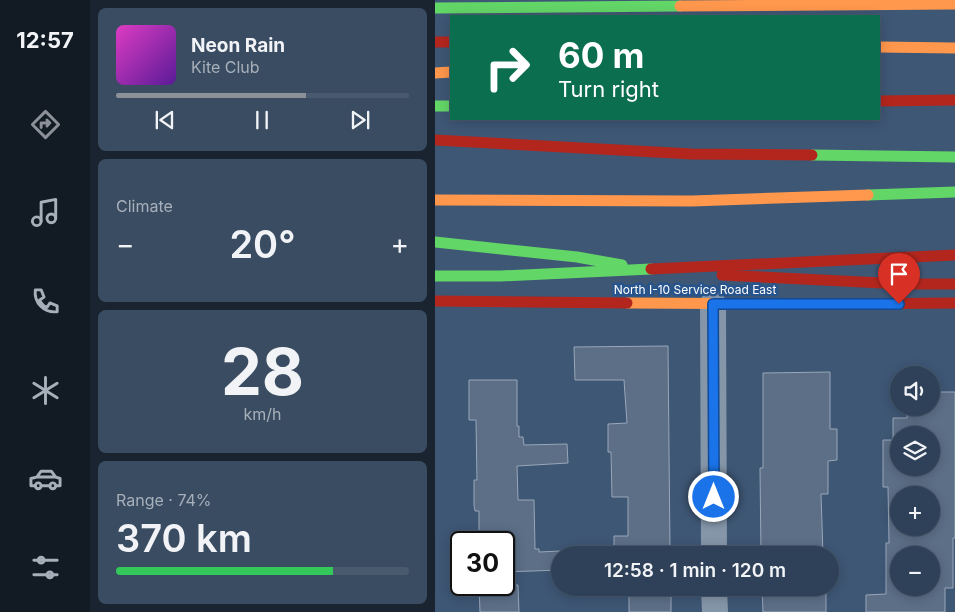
<!DOCTYPE html>
<html lang="en">
<head>
<meta charset="utf-8">
<style>
	:root { --surface:#2e4158; --page:#3a4c61; --text:#f1f3f6; --muted:#a7afba; --line:#495a6e; --accent:#8c9099 }
	body { margin:0; font-family:Inter,sans-serif; background:var(--page); color:var(--text); height:100vh; display:flex; flex-direction:column; font-size:19px; white-space:nowrap }
	* { box-sizing:border-box; margin:0 }
	p { font-size:16px; color:var(--muted) }
	.icon { flex:none; width:28px; height:28px; fill:none; stroke:currentColor; stroke-width:2; stroke-linecap:round; stroke-linejoin:round }
	.map { position:relative; flex:1; overflow:hidden }
	.details { display:flex; flex-direction:column; gap:8px; padding:8px; background:#192430; width:345px }
	.details>* { flex:none }
	.guide { position:absolute; left:15px; top:15px; width:430px; height:105px; border-radius:0px; box-shadow:0 2px 12px #0003,0 0 0 1px var(--line); background:#0b6e4f; color:#fff; overflow:hidden }
	.tools { position:absolute; left:455px; top:366px; display:grid; gap:10px }
	.tools a { display:grid; place-items:center; width:50px; height:50px; border-radius:50%; background:var(--surface); box-shadow:0 2px 12px #0003,0 0 0 1px var(--line); font-size:25px }
	.speed { position:absolute; left:15px; top:531px; display:flex; gap:10px; font-size:25px; font-weight:700; text-align:center }
	.speed>* { display:grid; place-content:center; width:65px; height:65px; border-radius:50%; background:var(--surface); box-shadow:0 2px 12px #0003,0 0 0 1px var(--line); line-height:1 }
	.speed .limit { border:2px solid #111; border-radius:8px; background:#fff; color:#111 }
	.pin { position:absolute; display:grid; place-items:center; width:42px; height:42px; color:#fff; margin:-51px -21px; border-radius:50% 50% 50% 0; rotate:-45deg; box-shadow:0 0 5px #0007 }
	.pin .icon { rotate:45deg }
	.me { position:absolute; width:55px; margin:-28px; rotate:0deg; stroke-linejoin:round; filter:drop-shadow(0 0 4px #0008) }
	.turn { display:flex; align-items:center; gap:18px; height:105px; padding:0 25px; font-size:22px }
	.turn .icon { width:65px; height:65px; stroke-width:2.5 }
	.turn b { display:block; font-size:35px; line-height:42px }
	.big { font-size:38px; font-weight:600; line-height:1.1 }
	.details .widget { flex:1; display:flex; flex-direction:column; justify-content:center; gap:8px; min-width:0; padding:0 18px; border-radius:8px; background:var(--page) }
	.details .dial { align-items:center; gap:0 }
	.dial b { font-size:65px; line-height:1 }
	.song { display:flex; align-items:center; gap:15px }
	.cover { width:60px; height:60px; border-radius:8px; background:linear-gradient(135deg,hsl(310 70% 55%),hsl(270 70% 35%)) }
	.played { height:5px; border-radius:2px; background:linear-gradient(90deg,var(--accent) 65%,var(--line) 65%) }
	.keys { display:flex; justify-content:space-around; direction:ltr }
	.heat { display:flex; justify-content:space-between; align-items:center; font-size:28px; direction:ltr }
	.charge { height:8px; border-radius:4px; background:linear-gradient(90deg,#34c759 74%,var(--line) 0) }
	.trip { position:absolute; left:116px; top:546px; width:288px; height:50px; border-radius:25px; background:var(--surface); box-shadow:0 2px 12px #0003,0 0 0 1px var(--line); font-weight:600; line-height:50px; text-align:center }
	main { display:flex; flex:1; min-height:0 }
	.menu { display:flex; flex-direction:column; width:90px; justify-content:space-around; align-items:center; background:#121a23; color:var(--muted) }
	.menu .icon { width:35px; height:35px }
	.menu .active { color:var(--accent) }
	.menu b { font-size:22px; color:var(--text) }
	.map>svg:first-child { display:block }
	.building { fill:#5c6f87; stroke:#99a7b8; fill-rule:evenodd }
	.lines { fill:none; stroke-linecap:round; stroke-linejoin:round }
	.street { stroke:#8596a9; stroke-width:26 }
	.fast { stroke:#63d668; stroke-width:11 }
	.slow { stroke:#ff974d; stroke-width:11 }
	.jam { stroke:#b3261e; stroke-width:11 }
	.fast-bridge { stroke:#63d668; stroke-width:11 }
	.jam-bridge { stroke:#b3261e; stroke-width:11 }
	.route-casing { stroke:#114b97; stroke-width:12 }
	.route { stroke:#1a73e8; stroke-width:9 }
	.labels { text-anchor:middle; stroke-width:5; stroke-linejoin:round; paint-order:stroke }
	.street-label { font-size:12px; fill:#fff; stroke:#27548c }
</style>
</head>
<body>
<main>
<nav class="menu">
<b>12:57</b>
<svg class="icon active" aria-label="directions" viewBox="0 0 24 24"><path d="M12 3l9 9-9 9-9-9zM9 14v-3h6M13 9l2 2-2 2"/></svg>
<svg class="icon" aria-label="music" viewBox="0 0 24 24"><path d="M9 18V5l10-2v13"/><circle cx="6" cy="18" r="3"/><circle cx="16" cy="16" r="3"/></svg>
<svg class="icon" aria-label="phone" viewBox="0 0 24 24"><path d="M5 4h4l2 5-3 2q2 4 5 5l2-3 5 2v4C11 20 4 13 5 4z"/></svg>
<svg class="icon" aria-label="climate" viewBox="0 0 24 24"><path d="M12 3v18M4 7l16 10M4 17L20 7"/></svg>
<svg class="icon" aria-label="car" viewBox="0 0 24 24"><path d="M5 17H2v-5l4-1 3-4h7l3 4 3 1v5h-3M9 17h6M6 11h13"/><circle cx="7" cy="17" r="2"/><circle cx="17" cy="17" r="2"/></svg>
<svg class="icon" aria-label="filters" viewBox="0 0 24 24"><path d="M4 7h16M4 17h16"/><circle cx="9" cy="7" r="2"/><circle cx="15" cy="17" r="2"/></svg>
</nav>
<section class="details">
<div class="widget">
<div class="song"><i class="cover"></i><div><b>Neon Rain</b><p>Kite Club</p></div></div>
<div class="played"></div>
<div class="keys"><svg class="icon" aria-label="previous" viewBox="0 0 24 24"><path d="M18 5L8 12l10 7zM5 5v14"/></svg><svg class="icon" aria-label="pause" viewBox="0 0 24 24"><path d="M8 5v14M16 5v14"/></svg><svg class="icon" aria-label="next" viewBox="0 0 24 24"><path d="M6 5l10 7-10 7zM19 5v14"/></svg></div>
</div>
<div class="widget"><p>Climate</p>
<div class="heat"><a>−</a><b class="big">20°</b><a>+</a></div>
</div>
<div class="widget dial"><b>28</b><p>km/h</p></div>
<div class="widget"><p>Range · 74%</p><b class="big">370 km</b><div class="charge"></div></div>
</section>
<div class="map">
<svg width="520" height="612" viewBox="0 0 520 612">
	<rect width="100%" height="100%" fill="#3e5775"/>
	<g class="building">
		<path d="M 233,346 L 235,551 L 233,551 L 233,555 L 179,555 L 179,536 L 193,536 L 193,497 L 177,497 L 176,452 L 173,452 L 173,424 L 192,423 L 189,380 L 140,380 L 139,347 Z"/>
		<path d="M 395,372 L 395,429 L 402,429 L 402,460 L 393,461 L 393,494 L 386,494 L 388,555 L 326,555 L 325,468 L 328,468 L 328,373 Z"/>
		<path d="M 34,380 L 82,380 L 82,426 L 84,426 L 84,437 L 88,437 L 89,445 L 132,444 L 133,463 L 82,466 L 83,500 L 99,500 L 100,549 L 104,549 L 104,552 L 125,551 L 125,570 L 69,572 L 69,542 L 44,542 L 44,511 L 40,511 L 39,505 L 39,480 L 42,480 L 41,420 L 34,420 Z"/>
		<path d="M 496,392 L 520,392 L 520,538 L 518,538 L 518,588 L 510,588 L 510,612 L 431,612 L 431,595 L 451,594 L 451,543 L 454,543 L 453,487 L 448,487 L 448,440 L 458,440 L 458,418 L 472,418 L 472,408 L 496,408 ZM 464,435 L 496,435 L 496,468 L 464,468 ZM 464,495 L 496,495 L 496,528 L 464,528 ZM 464,555 L 496,555 L 496,588 L 464,588 Z"/>
		<path d="M 44,585 L 83,585 L 84,612 L 45,612 Z"/>
		<rect x="194" y="588" width="42" height="24"/>
		<path d="M 327,588 L 391,588 L 391,612 L 328,612 Z"/>
	</g>
	<g class="lines">
		<g class="street">
			<path d="M 278,304 L 279,555"/>
			<path d="M 279,588 L 280,612"/>
		</g>
		<g class="fast">
			<path d="M 0,8 L 245,6"/>
			<path d="M 0,106 L 16,106"/>
			<path d="M 377,155 L 520,157"/>
			<path d="M 433,195 L 520,192"/>
			<path d="M 0,242 L 142,257 L 187,265"/>
		</g>
		<g class="slow">
			<path d="M 245,6 L 520,4"/>
			<path d="M 444,47 L 520,48"/>
			<path d="M 0,73 L 16,72"/>
			<path d="M 0,200 L 257,201 L 433,195"/>
			<path d="M 192,303 L 397,304"/>
		</g>
		<g class="jam">
			<path d="M 0,42 L 16,42"/>
			<path d="M 444,101 L 520,100"/>
			<path d="M 0,140 L 257,154 L 377,155"/>
			<path d="M 287,275 L 467,284 L 520,284"/>
			<path d="M 0,301 L 192,303"/>
			<path d="M 397,304 L 520,303"/>
		</g>
		<path class="fast-bridge" d="M 0,276 L 66,276 L 216,269"/>
		<path class="jam-bridge" d="M 216,269 L 520,255"/>
	</g>
	<g class="lines">
		<defs>
			<path id="route" d="M 279,497 L 278,304 L 464,304"/>
		</defs>
		<use href="#route" class="route-casing"/>
		<use href="#route" class="route"/>
	</g>
	<g class="labels">
		<g class="street-label">
			<text x="260" y="294">North I-10 Service Road East</text>
		</g>
	</g>
</svg>
<div class="tools">
<a><svg class="icon" aria-label="sound" viewBox="0 0 24 24"><path d="M4 9h4l5-4v14l-5-4H4zM17 9q2 3 0 6"/></svg></a>
<a><svg class="icon" aria-label="layers" viewBox="0 0 24 24"><path d="M12 4l9 5-9 5-9-5zM3 14l9 5 9-5"/></svg></a>
<a>+</a>
<a>−</a>
</div>
<div class="speed"><div class="limit">30</div></div>
<div class="pin" style="left:464px;top:304px;background:#d93025"><svg class="icon" aria-label="arrive" viewBox="0 0 24 24"><path d="M6 21V4h12l-3 4 3 4H6"/></svg></div>
<svg class="me" style="left:279px;top:497px" viewBox="-20 -20 40 40"><circle r="17" fill="#1a73e8" stroke="#fff" stroke-width="3"/><path d="M0-11L8 9 0 5-8 9z" fill="#fff"/></svg>
<div class="trip">12:58 · 1 min · 120 m</div>
<div class="guide">
<div class="turn"><svg class="icon" aria-label="right" viewBox="0 0 24 24"><path d="M7 20v-9h11M14 6l5 5-5 5"/></svg><div><b>60 m</b>Turn right</div></div>
</div>
</div>
</main>
</body>
</html>
